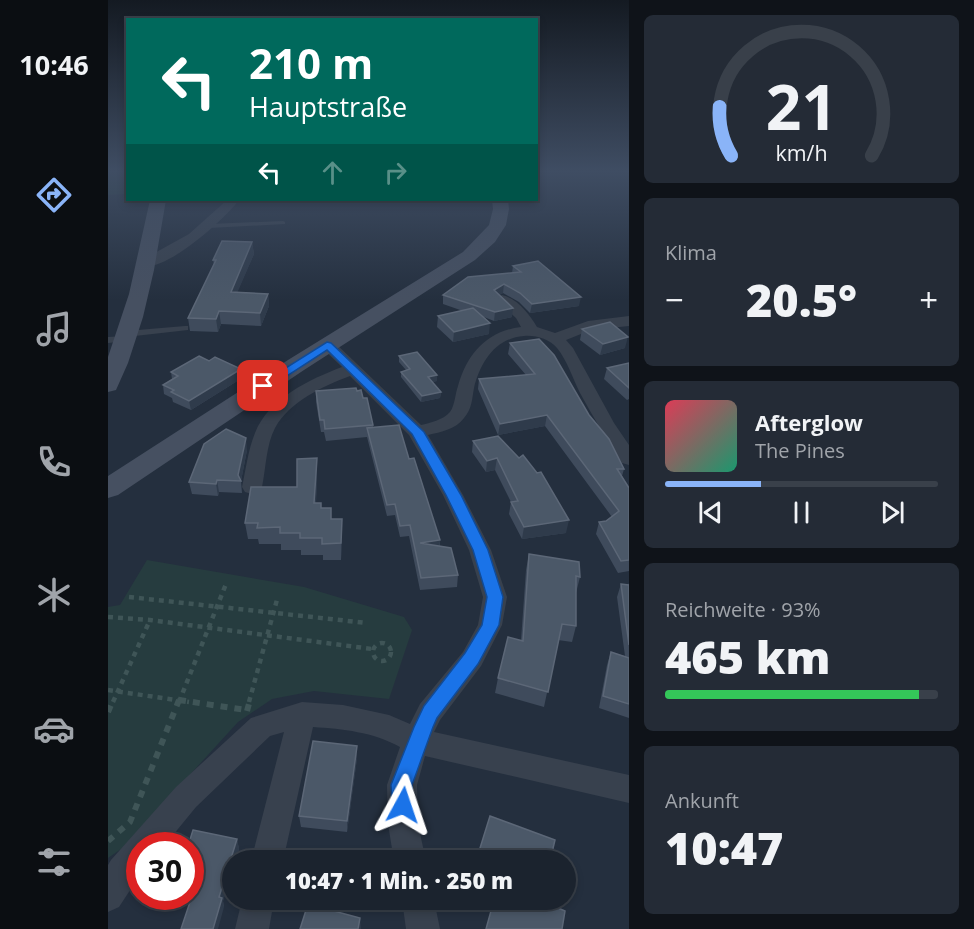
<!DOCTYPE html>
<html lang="de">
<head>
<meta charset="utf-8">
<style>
	:root { --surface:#1b232e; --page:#242b36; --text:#f1f3f6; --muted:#a0a4aa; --line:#39404a; --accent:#8ab4f8 }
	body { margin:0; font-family:"Open Sans",sans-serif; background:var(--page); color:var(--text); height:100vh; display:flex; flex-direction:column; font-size:22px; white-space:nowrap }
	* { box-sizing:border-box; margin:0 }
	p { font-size:20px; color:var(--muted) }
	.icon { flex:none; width:33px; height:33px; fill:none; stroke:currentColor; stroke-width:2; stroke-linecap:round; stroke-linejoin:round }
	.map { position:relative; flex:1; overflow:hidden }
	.drawer { display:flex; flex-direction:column; gap:15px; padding:15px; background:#0f1319; width:345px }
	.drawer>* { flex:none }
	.banner { position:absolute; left:18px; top:18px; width:412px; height:183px; border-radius:0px; box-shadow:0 3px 9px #0003,0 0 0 2px var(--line); background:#00695c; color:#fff; overflow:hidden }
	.speed { position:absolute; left:18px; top:832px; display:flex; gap:12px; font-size:30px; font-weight:700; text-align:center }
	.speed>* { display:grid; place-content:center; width:78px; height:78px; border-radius:50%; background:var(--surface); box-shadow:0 3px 9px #0003,0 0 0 2px var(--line); line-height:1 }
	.speed .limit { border:9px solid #d22; background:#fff; color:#111 }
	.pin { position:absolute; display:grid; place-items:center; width:51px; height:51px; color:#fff; margin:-26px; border-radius:12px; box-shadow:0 3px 9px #0006 }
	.me { position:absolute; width:66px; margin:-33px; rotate:5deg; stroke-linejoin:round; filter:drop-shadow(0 0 4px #0008) }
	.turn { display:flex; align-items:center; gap:21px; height:126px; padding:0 24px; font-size:27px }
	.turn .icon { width:78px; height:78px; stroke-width:2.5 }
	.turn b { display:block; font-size:42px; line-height:51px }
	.lanes { display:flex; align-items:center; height:57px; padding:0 24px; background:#0003; justify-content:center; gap:30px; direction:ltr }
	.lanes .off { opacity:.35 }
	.big { font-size:45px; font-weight:800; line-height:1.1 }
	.drawer .widget { flex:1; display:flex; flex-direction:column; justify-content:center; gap:9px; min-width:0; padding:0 21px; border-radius:9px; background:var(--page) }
	.drawer .dial { align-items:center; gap:0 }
	.dial svg { height:156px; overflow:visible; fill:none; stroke:var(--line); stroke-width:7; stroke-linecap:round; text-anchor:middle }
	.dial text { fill:var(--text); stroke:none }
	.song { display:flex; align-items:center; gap:18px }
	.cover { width:72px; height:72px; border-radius:9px; background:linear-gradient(135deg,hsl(350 70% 55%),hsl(160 70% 35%)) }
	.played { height:6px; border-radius:3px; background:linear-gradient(90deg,var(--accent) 35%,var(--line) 35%) }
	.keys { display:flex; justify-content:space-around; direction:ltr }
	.heat { display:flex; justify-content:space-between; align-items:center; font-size:33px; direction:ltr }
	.charge { height:9px; border-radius:4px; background:linear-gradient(90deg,#34c759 93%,var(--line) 0) }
	.trip { position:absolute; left:114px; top:850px; width:354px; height:60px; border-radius:30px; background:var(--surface); box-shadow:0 3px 9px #0003,0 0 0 2px var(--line); font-weight:800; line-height:60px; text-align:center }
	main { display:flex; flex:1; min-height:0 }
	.menu { display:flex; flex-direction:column; width:108px; justify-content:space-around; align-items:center; background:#0b0e12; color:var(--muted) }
	.menu .icon { width:42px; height:42px }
	.menu .selected { color:var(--accent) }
	.menu b { font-size:27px; color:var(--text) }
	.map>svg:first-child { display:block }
	.green { fill:#263c3f }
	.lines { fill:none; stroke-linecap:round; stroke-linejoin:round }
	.path-far1 { stroke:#3f5557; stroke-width:4.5; stroke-dasharray:5 5; stroke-linecap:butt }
	.path { stroke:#3f5557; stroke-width:6; stroke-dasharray:7 7; stroke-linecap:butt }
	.lane { fill:#38414e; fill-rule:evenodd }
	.street { fill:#38414e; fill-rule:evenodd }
	.secondary { fill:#465061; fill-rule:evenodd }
	.wall { fill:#3f4b5c }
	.shaded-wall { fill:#2f3b4b }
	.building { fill:#4b5868; stroke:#5c6777; stroke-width:1.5 }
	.route { fill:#1a73e8; stroke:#114b97; stroke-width:1.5 }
</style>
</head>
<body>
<main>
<nav class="menu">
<b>10:46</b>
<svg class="icon selected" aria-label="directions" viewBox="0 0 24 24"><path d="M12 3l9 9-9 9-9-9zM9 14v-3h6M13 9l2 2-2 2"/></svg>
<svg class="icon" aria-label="music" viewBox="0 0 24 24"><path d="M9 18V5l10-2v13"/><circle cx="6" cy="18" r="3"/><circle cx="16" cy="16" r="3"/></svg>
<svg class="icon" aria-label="phone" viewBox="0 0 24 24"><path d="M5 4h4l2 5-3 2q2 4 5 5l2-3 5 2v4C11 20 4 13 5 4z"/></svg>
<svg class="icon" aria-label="climate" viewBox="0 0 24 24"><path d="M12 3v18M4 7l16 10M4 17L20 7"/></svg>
<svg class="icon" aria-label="car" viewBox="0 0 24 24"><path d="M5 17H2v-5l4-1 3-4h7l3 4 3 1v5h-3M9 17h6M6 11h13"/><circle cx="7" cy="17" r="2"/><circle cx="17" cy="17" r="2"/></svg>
<svg class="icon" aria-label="filters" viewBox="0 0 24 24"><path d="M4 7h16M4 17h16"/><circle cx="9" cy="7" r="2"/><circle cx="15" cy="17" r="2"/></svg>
</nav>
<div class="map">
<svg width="521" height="929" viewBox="0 0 521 929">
	<rect width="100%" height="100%" fill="#242f3e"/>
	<g class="green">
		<path d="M 0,170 L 19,170 L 19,194 L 0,195 Z"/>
		<path d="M 39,560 L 196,587 L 296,617 L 304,630 L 281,699 L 206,691 L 164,699 L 130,722 L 16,847 L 0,858 L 0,607 L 12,605 Z"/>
	</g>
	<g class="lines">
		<g class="path-far1">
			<path d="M 21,597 L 259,623"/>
			<path d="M 0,617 L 42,620 L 264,649"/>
			<circle cx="274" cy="652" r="9"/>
			<path d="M 0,690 L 81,702"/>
			<path d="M 5,702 L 42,620"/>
			<path d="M 71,702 L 118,584"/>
			<path d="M 141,702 L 170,596"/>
		</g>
		<g class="path">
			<path d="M 71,700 L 138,710"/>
			<path d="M 139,711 L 142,700"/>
			<path d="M 0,712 L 5,700"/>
			<path d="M 0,841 L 22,822 L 71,700"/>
		</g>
		<g class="lane">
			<path d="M 175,221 L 177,222 L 177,224 L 101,228 L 98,226 L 101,224 Z"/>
			<path d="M 77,326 L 80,326 L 80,330 L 18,337 L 14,334 L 18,331 Z"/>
			<path d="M 17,336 L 20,337 L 20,341 L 0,343 L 0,337 Z"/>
		</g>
		<g class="street">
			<path d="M 119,200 L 131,200 C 117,219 58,272 34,266 L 32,263 L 34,260 L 81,234 Z"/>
			<path d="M 394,295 C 410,299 421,314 429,327 L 447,333 L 480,321 L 521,316 L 521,326 L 483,330 L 458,340 L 465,348 L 506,423 L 521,445 L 521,465 L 514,463 C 499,440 485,417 472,393 C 465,379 459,360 449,348 C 441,339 428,335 416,336 C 387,338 372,363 366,388 C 364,399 364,409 356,418 C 348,429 333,432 320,435 L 355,495 L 383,550 L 399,597 L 394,625 L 373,666 L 332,720 L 326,732 L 521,775 L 521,803 L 317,756 L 309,785 L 310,824 L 318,861 L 286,861 L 280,824 L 279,785 L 292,747 C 265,732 235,729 205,727 L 175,861 L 143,861 L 176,732 L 162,736 L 88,807 L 56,846 L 32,846 L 32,875 L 11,907 L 0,912 L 0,865 L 3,860 L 68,787 L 143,718 L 194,702 L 235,705 L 281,715 L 302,724 L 312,704 L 355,652 L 370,625 L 375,597 L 361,550 L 335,495 L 301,435 L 242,376 C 215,386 181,402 167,428 C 158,445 158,468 154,487 L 151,492 L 144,494 L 137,492 L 134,487 C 138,469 140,450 147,433 C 160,399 202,379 234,367 L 214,348 L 212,345 L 214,342 L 226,342 L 313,425 C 322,423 335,420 342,412 C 347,405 347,394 350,386 C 359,354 379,331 413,327 L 408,318 L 387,299 Z"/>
			<path d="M 134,900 L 166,900 L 161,929 L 127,929 Z"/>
			<path d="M 294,900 L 326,900 L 332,929 L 298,929 Z"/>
		</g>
		<g class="secondary">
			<path d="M 42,200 L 58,200 L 46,270 L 35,317 L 20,363 L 8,390 L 0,392 L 0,357 L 21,294 Z"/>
			<path d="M 384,200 L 400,200 L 401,209 L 398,225 L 387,242 L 367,260 L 196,370 L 10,495 L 0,498 L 0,476 L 180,360 L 355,252 L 381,225 L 385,209 Z"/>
		</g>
	</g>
	<g class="wall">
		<path d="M 144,242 L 146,254 L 129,292 L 160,294 L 161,306 L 153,326 L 113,324 L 110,332 L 82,331 L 80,318 L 106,265 L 105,260 Z"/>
		<path d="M 405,266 L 471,306 L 422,313 L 411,302 L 395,293 L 391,295 L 404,317 L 386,321 L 376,317 L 381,334 L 345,342 L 329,327 L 330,316 L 355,311 L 335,304 L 335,295 L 404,273 Z"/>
		<path d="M 474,329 L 517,348 L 492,355 L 472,340 Z"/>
		<path d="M 402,343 L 481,415 L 516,469 L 514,476 L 521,488 L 521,571 L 510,573 L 488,534 L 491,522 L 498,521 L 504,517 L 437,426 L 390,435 L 370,389 L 371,379 L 418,375 L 400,354 Z"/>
		<path d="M 291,356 L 329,375 L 329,381 L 324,382 L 333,392 L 332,398 L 313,402 L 293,377 L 293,372 L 298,370 L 291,362 Z"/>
		<path d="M 521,363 L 521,399 L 519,400 L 496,379 L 499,368 Z"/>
		<path d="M 63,372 L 134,378 L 83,410 L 65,402 L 64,398 L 56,394 L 55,385 L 64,379 Z"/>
		<path d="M 208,391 L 249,391 L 255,398 L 265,425 L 265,428 L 301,459 L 332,540 L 332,546 L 350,575 L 349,587 L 312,590 L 301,536 L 292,537 L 287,515 L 279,516 L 259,437 L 218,441 L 216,432 L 213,432 L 208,402 Z"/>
		<path d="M 390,436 L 458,533 L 414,539 L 401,514 L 403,502 L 387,470 L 378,472 L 364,452 L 365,441 Z"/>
		<path d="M 139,450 L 133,481 L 134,493 L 111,492 L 110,496 L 84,494 L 81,482 Z"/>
		<path d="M 209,458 L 209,475 L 208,503 L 214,508 L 224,519 L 234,535 L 233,560 L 215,560 L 215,555 L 193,555 L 193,550 L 173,550 L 173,544 L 151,544 L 150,539 L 140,539 L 137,523 L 189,487 Z"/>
		<path d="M 421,554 L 472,577 L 468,593 L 468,626 L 464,642 L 450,640 L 436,707 L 387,693 L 390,678 L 413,640 L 418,570 Z"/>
		<path d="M 521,583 L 521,718 L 491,708 L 499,665 L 503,652 L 517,656 L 509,597 L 513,584 L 520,585 Z"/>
		<path d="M 249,758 L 239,832 L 193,827 L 191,816 Z"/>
		<path d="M 129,839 L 131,849 L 127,861 L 124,861 L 124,870 L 115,901 L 116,907 L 86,889 L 82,888 L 82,846 Z"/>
	</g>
	<g class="shaded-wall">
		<path d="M 144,242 L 146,254 L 124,305 L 123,292 Z"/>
		<path d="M 396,284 L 395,293 L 385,299 L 386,290 Z"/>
		<path d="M 160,294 L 161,306 L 153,326 L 152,313 Z"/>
		<path d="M 473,297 L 471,306 L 422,313 L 424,304 Z"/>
		<path d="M 405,308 L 404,317 L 386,321 L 387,312 Z"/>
		<path d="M 111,311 L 113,324 L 110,332 L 108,319 Z"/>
		<path d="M 382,323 L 381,334 L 345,342 L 346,332 Z"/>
		<path d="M 520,337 L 517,348 L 492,355 L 495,344 Z"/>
		<path d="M 133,369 L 134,378 L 83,410 L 81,401 Z"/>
		<path d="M 329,375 L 329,381 L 320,383 L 320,377 Z"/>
		<path d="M 333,392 L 332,398 L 313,402 L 314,396 Z"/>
		<path d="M 439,415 L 437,426 L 390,435 L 392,424 Z"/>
		<path d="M 138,438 L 139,450 L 133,481 L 130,475 Z"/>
		<path d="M 209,458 L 209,475 L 207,520 L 206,503 Z"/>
		<path d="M 389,458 L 387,470 L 378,472 L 379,461 Z"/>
		<path d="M 109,480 L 111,492 L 110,496 L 108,484 Z"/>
		<path d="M 234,519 L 234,535 L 233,560 L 233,543 Z"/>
		<path d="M 461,520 L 458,533 L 414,539 L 416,527 Z"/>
		<path d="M 332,540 L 331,552 L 312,543 Z"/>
		<path d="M 249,746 L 249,758 L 239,832 L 239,821 Z"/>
		<path d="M 129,839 L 131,849 L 127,861 L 124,861 L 124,870 L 115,901 L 116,907 L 110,929 L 105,929 L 111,897 Z"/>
		<path d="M 252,918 L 253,929 L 250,929 Z"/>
	</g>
	<g class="building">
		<path d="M 114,241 L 144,242 L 123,292 L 160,294 L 152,313 L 111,311 L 108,319 L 80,318 L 108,260 L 105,260 Z"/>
		<path d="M 430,261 L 473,297 L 424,304 L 412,293 L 396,284 L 386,290 L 405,308 L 387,312 L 335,295 L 360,277 L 413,272 L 405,266 Z"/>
		<path d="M 365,308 L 382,323 L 346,332 L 330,316 Z"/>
		<path d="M 502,322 L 520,337 L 495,344 L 474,329 Z"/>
		<path d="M 431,339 L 446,355 L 481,415 L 501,439 L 516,469 L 509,469 L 521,488 L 521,560 L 513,561 L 491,522 L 498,521 L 511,511 L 439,415 L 392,424 L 371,379 L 427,374 L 402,343 Z"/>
		<path d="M 309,352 L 329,375 L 320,377 L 333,392 L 314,396 L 293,372 L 302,369 L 291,356 Z"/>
		<path d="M 91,356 L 101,361 L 107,357 L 133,369 L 81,401 L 63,392 L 66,390 L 55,385 L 70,376 L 63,372 Z"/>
		<path d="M 521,363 L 521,388 L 499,368 Z"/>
		<path d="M 248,388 L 249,391 L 253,390 L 255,398 L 259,398 L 265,425 L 217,429 L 216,420 L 212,420 L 208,391 Z"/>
		<path d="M 291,425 L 301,459 L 306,458 L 332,540 L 312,543 L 343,548 L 350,575 L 313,578 L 302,525 L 292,526 L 287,504 L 279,505 L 259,428 Z"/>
		<path d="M 118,429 L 138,438 L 130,475 L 133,481 L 109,480 L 108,484 L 81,482 L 96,444 Z"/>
		<path d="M 390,436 L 411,458 L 415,455 L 429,473 L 433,472 L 461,520 L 416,527 L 403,502 L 410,501 L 389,458 L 379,461 L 365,441 Z"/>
		<path d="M 209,458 L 206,503 L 213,503 L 213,508 L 223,508 L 223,519 L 234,519 L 233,543 L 214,544 L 214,538 L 192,538 L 192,533 L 172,533 L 172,527 L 149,528 L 150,523 L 137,523 L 143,487 L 189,487 L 189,459 Z"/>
		<path d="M 421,554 L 471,562 L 472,577 L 468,576 L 468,626 L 454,624 L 440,692 L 390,678 L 400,637 L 415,641 Z"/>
		<path d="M 513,584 L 521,585 L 521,645 Z"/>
		<path d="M 503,652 L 521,658 L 521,704 L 495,696 Z"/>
		<path d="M 205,741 L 249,746 L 239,821 L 191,816 Z"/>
		<path d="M 382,816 L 447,840 L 442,861 L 368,861 Z"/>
		<path d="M 85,830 L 129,839 L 111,897 L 114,898 L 105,929 L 73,929 L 89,881 L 82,879 L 82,846 L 80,846 Z"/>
		<path d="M 386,900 L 434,900 L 434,901 L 457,911 L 454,929 L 378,929 Z"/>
		<path d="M 200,904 L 252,918 L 250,929 L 192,929 Z"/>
	</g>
	<linearGradient id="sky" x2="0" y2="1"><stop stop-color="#141a22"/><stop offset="0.57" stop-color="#3f4d63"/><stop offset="1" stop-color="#3f4d63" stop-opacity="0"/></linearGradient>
	<rect width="521" height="300" fill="url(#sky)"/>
	<path class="route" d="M 219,342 L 223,343 L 316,432 L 353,495 L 380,550 L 395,597 L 391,625 L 370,664 L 329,718 L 325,727 L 304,785 L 305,805 L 302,812 L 295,815 L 287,812 L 284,805 L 283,785 L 306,727 L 316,706 L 357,653 L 374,625 L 379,597 L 365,550 L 338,495 L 304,434 L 219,350 L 159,389 L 151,389 L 149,386 Z"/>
</svg>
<div class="speed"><div class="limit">30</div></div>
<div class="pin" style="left:155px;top:386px;background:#d93025"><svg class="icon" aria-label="arrive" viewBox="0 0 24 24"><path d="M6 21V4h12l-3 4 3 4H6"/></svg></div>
<svg class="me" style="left:295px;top:805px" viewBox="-20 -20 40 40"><path d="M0-17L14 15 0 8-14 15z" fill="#1a73e8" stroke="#fff" stroke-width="4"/></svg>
<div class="trip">10:47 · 1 Min. · 250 m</div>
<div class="banner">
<div class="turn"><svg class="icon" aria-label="left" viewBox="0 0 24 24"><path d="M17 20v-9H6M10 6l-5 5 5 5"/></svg><div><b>210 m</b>Hauptstraße</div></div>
<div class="lanes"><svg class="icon" aria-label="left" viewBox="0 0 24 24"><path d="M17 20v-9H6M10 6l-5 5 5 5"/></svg><svg class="icon off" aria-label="ahead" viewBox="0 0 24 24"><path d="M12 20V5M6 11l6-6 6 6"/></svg><svg class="icon off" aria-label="right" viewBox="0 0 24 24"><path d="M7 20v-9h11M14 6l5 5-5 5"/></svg></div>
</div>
</div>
<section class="drawer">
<div class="widget dial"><svg viewBox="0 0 100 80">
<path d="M14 69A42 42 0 1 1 86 69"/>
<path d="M14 69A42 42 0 0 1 8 44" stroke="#8ab4f8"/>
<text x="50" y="56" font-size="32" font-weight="700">21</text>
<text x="50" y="72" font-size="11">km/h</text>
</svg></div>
<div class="widget"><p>Klima</p>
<div class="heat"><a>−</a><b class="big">20.5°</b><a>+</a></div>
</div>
<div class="widget">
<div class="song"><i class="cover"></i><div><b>Afterglow</b><p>The Pines</p></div></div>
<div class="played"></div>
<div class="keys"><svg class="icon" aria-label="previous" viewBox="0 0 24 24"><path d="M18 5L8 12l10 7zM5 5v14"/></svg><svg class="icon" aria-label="pause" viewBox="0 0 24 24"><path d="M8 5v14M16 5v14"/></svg><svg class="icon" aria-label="next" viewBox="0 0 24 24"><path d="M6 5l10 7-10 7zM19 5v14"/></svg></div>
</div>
<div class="widget"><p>Reichweite · 93%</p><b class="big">465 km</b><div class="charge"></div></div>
<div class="widget"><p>Ankunft</p><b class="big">10:47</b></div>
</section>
</main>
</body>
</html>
